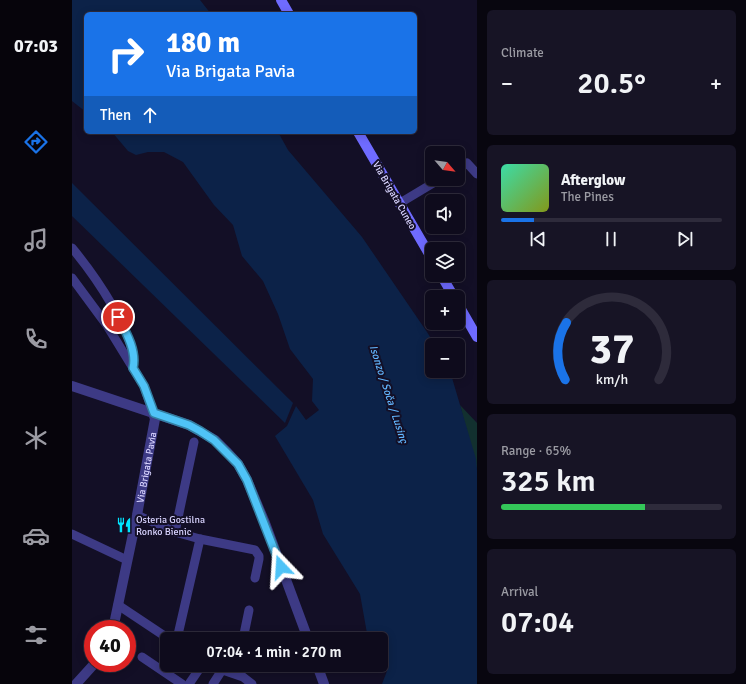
<!DOCTYPE html>
<html lang="en">
<head>
<meta charset="utf-8">
<style>
	:root { --surface:#0e0b1c; --page:#171425; --text:#f1f3f6; --muted:#9b9ba3; --line:#2e2b3b; --accent:#1a73e8 }
	body { margin:0; font-family:Signika,sans-serif; background:var(--page); color:var(--text); height:100vh; display:flex; flex-direction:column; font-size:15px; white-space:nowrap }
	* { box-sizing:border-box; margin:0 }
	p { font-size:13px; color:var(--muted) }
	.icon { flex:none; width:22px; height:22px; fill:none; stroke:currentColor; stroke-width:2; stroke-linecap:round; stroke-linejoin:round }
	.map { position:relative; flex:1; overflow:hidden }
	.drawer { display:flex; flex-direction:column; gap:10px; padding:10px; background:#08060f; width:269px }
	.drawer>* { flex:none }
	.hud { position:absolute; left:12px; top:12px; width:333px; height:122px; border-radius:6px; box-shadow:0 2px 10px #0003,0 0 0 1px var(--line); background:#1a73e8; color:#fff; overflow:hidden }
	.needle { width:26px; rotate:118deg }
	.controls { position:absolute; left:353px; top:146px; display:grid; gap:8px }
	.controls a { display:grid; place-items:center; width:40px; height:40px; border-radius:6px; background:var(--surface); box-shadow:0 2px 10px #0003,0 0 0 1px var(--line); font-size:20px }
	.speed { position:absolute; left:12px; top:620px; display:flex; gap:8px; font-size:20px; font-weight:700; text-align:center }
	.speed>* { display:grid; place-content:center; width:52px; height:52px; border-radius:50%; background:var(--surface); box-shadow:0 2px 10px #0003,0 0 0 1px var(--line); line-height:1 }
	.speed .limit { border:6px solid #d22; background:#fff; color:#111 }
	.pin { position:absolute; display:grid; place-items:center; width:34px; height:34px; color:#fff; margin:-17px; border:2px solid #fff; border-radius:50%; box-shadow:0 1px 4px #0007 }
	.me { position:absolute; width:44px; margin:-22px; rotate:340deg; stroke-linejoin:round; filter:drop-shadow(0 0 3px #0008) }
	.turn { display:flex; align-items:center; gap:14px; height:84px; padding:0 16px; font-size:18px }
	.turn .icon { width:52px; height:52px; stroke-width:2.5 }
	.turn b { display:block; font-size:28px; line-height:34px }
	.then { display:flex; align-items:center; height:38px; padding:0 16px; background:#0003; gap:8px; font-size:15px }
	.big { font-size:30px; font-weight:600; line-height:1.1 }
	.drawer .card { flex:1; display:flex; flex-direction:column; justify-content:center; gap:6px; min-width:0; padding:0 14px; border-radius:6px; background:var(--page) }
	.drawer .dial { align-items:center; gap:0 }
	.dial svg { height:104px; overflow:visible; fill:none; stroke:var(--line); stroke-width:7; stroke-linecap:round; text-anchor:middle }
	.dial text { fill:var(--text); stroke:none }
	.song { display:flex; align-items:center; gap:12px }
	.cover { width:48px; height:48px; border-radius:6px; background:linear-gradient(135deg,hsl(160 70% 55%),hsl(70 70% 35%)) }
	.played { height:4px; border-radius:2px; background:linear-gradient(90deg,var(--accent) 15%,var(--line) 15%) }
	.keys { display:flex; justify-content:space-around; direction:ltr }
	.heat { display:flex; justify-content:space-between; align-items:center; font-size:22px; direction:ltr }
	.charge { height:6px; border-radius:3px; background:linear-gradient(90deg,#34c759 65%,var(--line) 0) }
	.trip { position:absolute; left:88px; top:632px; width:228px; height:40px; border-radius:6px; background:var(--surface); box-shadow:0 2px 10px #0003,0 0 0 1px var(--line); font-weight:600; line-height:40px; text-align:center }
	main { display:flex; flex:1; min-height:0 }
	.tabs { display:flex; flex-direction:column; width:72px; justify-content:space-around; align-items:center; background:#06040b; color:var(--muted) }
	.tabs .icon { width:28px; height:28px }
	.tabs .on { color:var(--accent) }
	.tabs b { font-size:18px; color:var(--text) }
	.map>svg:first-child { display:block }
	.green { fill:#12302f }
	.water { fill:#0c2248 }
	.lines { fill:none; stroke-linecap:round; stroke-linejoin:round }
	.minor { stroke:#3d3a85; stroke-width:9 }
	.tertiary { stroke:#3d3a85; stroke-width:10 }
	.secondary { stroke:#6f6bff; stroke-width:10 }
	.route-casing { stroke:#337fa1; stroke-width:10 }
	.route { stroke:#4fc3f7; stroke-width:7 }
	.labels { text-anchor:middle; stroke-width:4; stroke-linejoin:round; paint-order:stroke }
	.street-label { font-size:10px; fill:#d9d4ff; stroke:#130f26 }
	.poi-label { font-size:10px; fill:#d9d4ff; stroke:#130f26; text-anchor:start }
	.water-label { font-size:11px; font-style:italic; fill:#62b6ff; stroke:#130f26 }
</style>
</head>
<body>
<main>
<nav class="tabs">
<b>07:03</b>
<svg class="icon on" aria-label="directions" viewBox="0 0 24 24"><path d="M12 3l9 9-9 9-9-9zM9 14v-3h6M13 9l2 2-2 2"/></svg>
<svg class="icon" aria-label="music" viewBox="0 0 24 24"><path d="M9 18V5l10-2v13"/><circle cx="6" cy="18" r="3"/><circle cx="16" cy="16" r="3"/></svg>
<svg class="icon" aria-label="phone" viewBox="0 0 24 24"><path d="M5 4h4l2 5-3 2q2 4 5 5l2-3 5 2v4C11 20 4 13 5 4z"/></svg>
<svg class="icon" aria-label="climate" viewBox="0 0 24 24"><path d="M12 3v18M4 7l16 10M4 17L20 7"/></svg>
<svg class="icon" aria-label="car" viewBox="0 0 24 24"><path d="M5 17H2v-5l4-1 3-4h7l3 4 3 1v5h-3M9 17h6M6 11h13"/><circle cx="7" cy="17" r="2"/><circle cx="17" cy="17" r="2"/></svg>
<svg class="icon" aria-label="filters" viewBox="0 0 24 24"><path d="M4 7h16M4 17h16"/><circle cx="9" cy="7" r="2"/><circle cx="15" cy="17" r="2"/></svg>
</nav>
<div class="map">
<svg width="405" height="684" viewBox="0 0 405 684">
	<rect width="100%" height="100%" fill="#130f26"/>
	<path class="green" d="M 388,405 L 405,423 L 405,470 Z"/>
	<g class="water">
		<path d="M 0,0 L 128,0 L 139,14 L 14,14 L 14,112 L 0,101 Z"/>
		<path d="M 40,132 L 206,132 L 216,150 L 290,237 L 355,332 L 363,345 L 360,345 L 360,371 L 378,371 L 404,459 L 405,470 L 405,684 L 310,684 L 315,671 L 309,662 L 309,639 L 296,639 L 288,594 L 251,534 L 241,500 L 203,436 L 215,426 L 224,406 L 234,420 L 247,410 L 240,401 L 241,379 L 218,349 L 206,314 L 191,281 L 170,256 L 161,225 L 142,205 L 111,162 L 92,152 L 76,152 L 64,155 L 56,151 Z"/>
		<path d="M 0,183 L 221,403 L 213,423 L 0,216 Z"/>
	</g>
	<g class="lines">
		<g class="minor">
			<path d="M 386,169 L 395,163 L 405,174"/>
			<path d="M 328,203 L 368,179"/>
			<path d="M 0,248 C 20,272 67,337 61,369"/>
			<path d="M 0,278 L 34,324 L 72,386 L 81,413"/>
			<path d="M 65,515 L 103,532 L 128,539 L 183,550 L 187,556 L 187,559 L 183,578"/>
			<path d="M 103,532 L 122,442"/>
			<path d="M 0,534 L 55,560"/>
			<path d="M 46,605 L 97,639"/>
			<path d="M 105,639 L 128,539"/>
			<path d="M 171,639 L 177,610"/>
			<path d="M 70,657 L 110,684"/>
			<path d="M 136,665 L 171,677 L 180,684"/>
			<path d="M 117,684 L 130,665"/>
			<path d="M 141,684 L 150,670"/>
		</g>
		<g class="tertiary">
			<path d="M 0,386 L 117,425 L 143,440 L 154,451 L 166,464 L 175,480 L 193,523 L 236,639"/>
			<path id="s1" d="M 41,629 L 65,515 L 83,419 L 81,413"/>
			<path d="M 245,665 L 252,684"/>
			<path d="M 4,684 L 23,663"/>
		</g>
		<g class="secondary">
			<path d="M 209,0 L 217,14"/>
			<path d="M 286,132 L 360,259"/>
			<path d="M 369,275 L 382,297"/>
			<path d="M 386,304 L 405,337"/>
		</g>
	</g>
	<g class="lines">
		<defs>
			<path id="route" d="M 46,317 C 54,332 65,351 61,368 L 72,386 L 82,413 L 117,425 L 128,431 L 142,440 L 166,464 L 175,480 L 209,567"/>
		</defs>
		<use href="#route" class="route-casing"/>
		<use href="#route" class="route"/>
	</g>
	<defs>
		<symbol id="restaurant-bare" viewBox="-9 -9 18 18"><path d="M-5-6h1v4h1v-4h1v4h1v-4h1v5L-1.5 .5V6h-2V.5L-5-1ZM5-6V6H3V1.5H1.5Q1.5-4 5-6Z" fill="#00e5ff" stroke="#130f26" stroke-width="2.5" paint-order="stroke"/></symbol>
	</defs>
	<g fill-rule="evenodd">
		<use href="#restaurant-bare" x="41" y="514" width="22" height="22"/>
	</g>
	<g class="labels">
		<g class="street-label">
			<text transform="translate(323 195) rotate(60)" y="4">Via Brigata Cuneo</text>
			<text dy="4" stroke="none"><textPath href="#s1" startOffset="165">Via Brigata Pavia</textPath></text>
		</g>
		<g class="poi-label">
			<text x="64" y="523">Osteria Gostilna<tspan x="64" dy="12">Ronko Bienic</tspan></text>
		</g>
		<g class="water-label">
			<text transform="translate(317 394) rotate(72)" y="4">Isonzo / Soča / Lusinç</text>
		</g>
	</g>
</svg>
<div class="controls">
<a><svg class="needle" viewBox="-14 -14 28 28"><path d="M0-13l5 13h-10z" fill="#e53935"/><path d="M0 13l5-13h-10z" fill="#9b9ba3"/></svg></a>
<a><svg class="icon" aria-label="sound" viewBox="0 0 24 24"><path d="M4 9h4l5-4v14l-5-4H4zM17 9q2 3 0 6"/></svg></a>
<a><svg class="icon" aria-label="layers" viewBox="0 0 24 24"><path d="M12 4l9 5-9 5-9-5zM3 14l9 5 9-5"/></svg></a>
<a>+</a>
<a>−</a>
</div>
<div class="speed"><div class="limit">40</div></div>
<div class="pin" style="left:46px;top:317px;background:#d93025"><svg class="icon" aria-label="arrive" viewBox="0 0 24 24"><path d="M6 21V4h12l-3 4 3 4H6"/></svg></div>
<svg class="me" style="left:209px;top:567px" viewBox="-20 -20 40 40"><path d="M0-17L14 15 0 8-14 15z" fill="#4fc3f7" stroke="#fff" stroke-width="4"/></svg>
<div class="trip">07:04 · 1 min · 270 m</div>
<div class="hud">
<div class="turn"><svg class="icon" aria-label="right" viewBox="0 0 24 24"><path d="M7 20v-9h11M14 6l5 5-5 5"/></svg><div><b>180 m</b>Via Brigata Pavia</div></div>
<div class="then">Then<svg class="icon" aria-label="ahead" viewBox="0 0 24 24"><path d="M12 20V5M6 11l6-6 6 6"/></svg></div>
</div>
</div>
<section class="drawer">
<div class="card"><p>Climate</p>
<div class="heat"><a>−</a><b class="big">20.5°</b><a>+</a></div>
</div>
<div class="card">
<div class="song"><i class="cover"></i><div><b>Afterglow</b><p>The Pines</p></div></div>
<div class="played"></div>
<div class="keys"><svg class="icon" aria-label="previous" viewBox="0 0 24 24"><path d="M18 5L8 12l10 7zM5 5v14"/></svg><svg class="icon" aria-label="pause" viewBox="0 0 24 24"><path d="M8 5v14M16 5v14"/></svg><svg class="icon" aria-label="next" viewBox="0 0 24 24"><path d="M6 5l10 7-10 7zM19 5v14"/></svg></div>
</div>
<div class="card dial"><svg viewBox="0 0 100 80">
<path d="M14 69A42 42 0 1 1 86 69"/>
<path d="M14 69A42 42 0 0 1 15 25" stroke="#1a73e8"/>
<text x="50" y="56" font-size="32" font-weight="700">37</text>
<text x="50" y="72" font-size="11">km/h</text>
</svg></div>
<div class="card"><p>Range · 65%</p><b class="big">325 km</b><div class="charge"></div></div>
<div class="card"><p>Arrival</p><b class="big">07:04</b></div>
</section>
</main>
</body>
</html>
